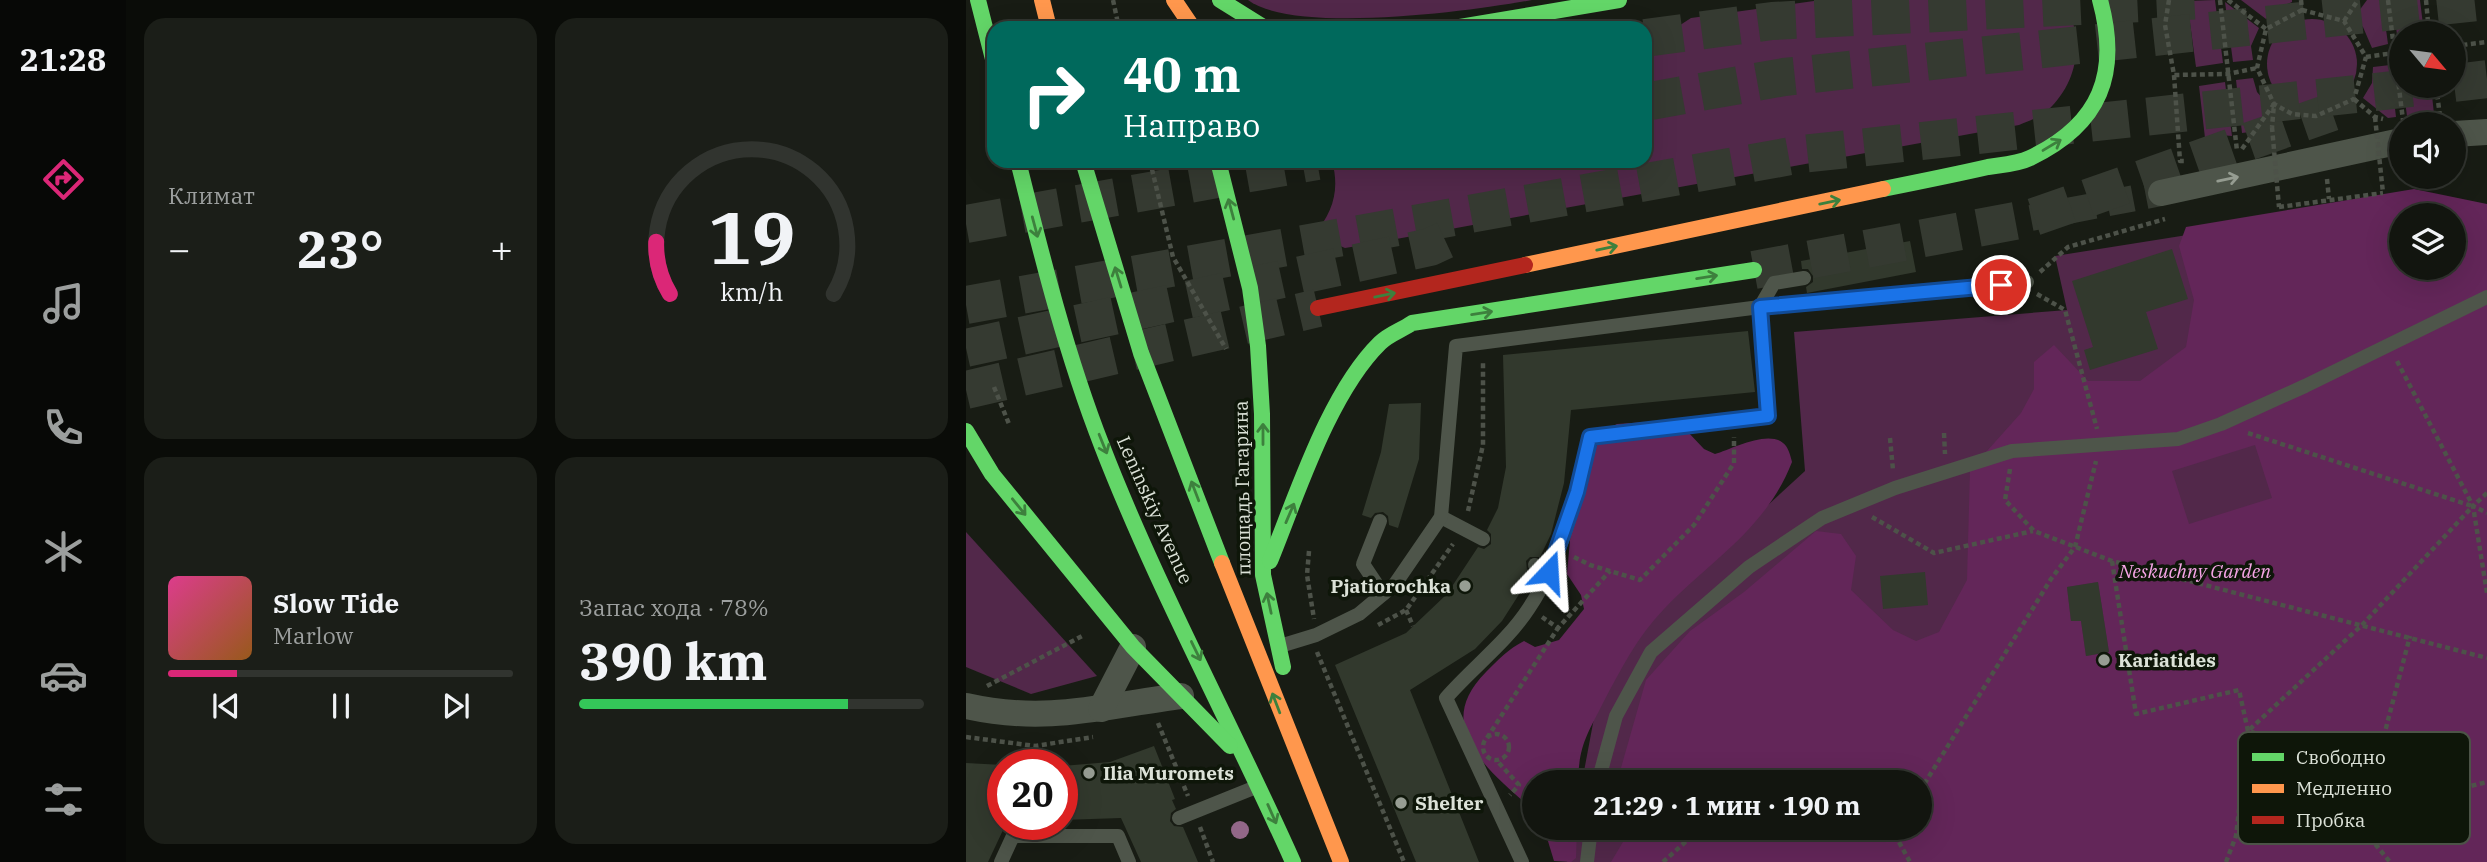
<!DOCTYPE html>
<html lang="ru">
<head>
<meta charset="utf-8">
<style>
	:root { --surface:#12150f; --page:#1b1e18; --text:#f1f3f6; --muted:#9c9f9e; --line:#31342f; --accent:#db2777 }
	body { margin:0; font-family:"IBM Plex Serif",serif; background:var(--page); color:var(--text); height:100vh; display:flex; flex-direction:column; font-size:26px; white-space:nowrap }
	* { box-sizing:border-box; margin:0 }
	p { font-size:23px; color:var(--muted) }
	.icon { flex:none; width:38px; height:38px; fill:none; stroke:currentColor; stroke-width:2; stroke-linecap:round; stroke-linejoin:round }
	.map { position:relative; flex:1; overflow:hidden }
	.drawer { display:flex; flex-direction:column; gap:18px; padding:18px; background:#0a0c08; width:840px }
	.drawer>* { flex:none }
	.banner { position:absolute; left:21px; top:21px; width:665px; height:147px; border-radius:21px; box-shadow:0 7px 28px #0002,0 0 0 2px var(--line); background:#00695c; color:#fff; overflow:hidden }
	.needle { width:46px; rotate:119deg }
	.fabs { position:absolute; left:1423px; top:21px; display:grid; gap:14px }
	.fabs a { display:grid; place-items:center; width:77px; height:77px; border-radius:50%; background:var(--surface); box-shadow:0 7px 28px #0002,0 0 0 2px var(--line); font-size:35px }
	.speed { position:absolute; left:21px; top:749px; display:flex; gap:14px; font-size:35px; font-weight:700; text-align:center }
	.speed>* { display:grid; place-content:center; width:91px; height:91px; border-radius:50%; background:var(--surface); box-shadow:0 7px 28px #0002,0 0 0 2px var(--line); line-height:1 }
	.speed .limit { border:10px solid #d22; background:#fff; color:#111 }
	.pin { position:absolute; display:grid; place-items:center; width:60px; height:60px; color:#fff; margin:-30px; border:4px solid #fff; border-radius:50%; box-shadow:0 2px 7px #0007 }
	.me { position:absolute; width:77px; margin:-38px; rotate:20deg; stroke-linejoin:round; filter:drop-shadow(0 0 5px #0008) }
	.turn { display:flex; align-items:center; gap:24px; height:147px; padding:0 21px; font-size:32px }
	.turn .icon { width:91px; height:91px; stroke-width:2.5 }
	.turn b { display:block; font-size:49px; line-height:60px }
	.big { font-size:52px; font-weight:700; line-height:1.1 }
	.drawer .tile { flex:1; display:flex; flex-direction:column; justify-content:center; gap:10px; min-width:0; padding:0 24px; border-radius:21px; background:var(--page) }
	.drawer .dial { align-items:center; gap:0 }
	.dial svg { height:182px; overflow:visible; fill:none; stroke:var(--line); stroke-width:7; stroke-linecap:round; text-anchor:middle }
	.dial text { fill:var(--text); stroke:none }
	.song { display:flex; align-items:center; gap:21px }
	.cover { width:84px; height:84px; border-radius:10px; background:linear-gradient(135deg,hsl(330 70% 55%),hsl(30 70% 35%)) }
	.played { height:7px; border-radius:4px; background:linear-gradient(90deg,var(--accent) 20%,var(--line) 20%) }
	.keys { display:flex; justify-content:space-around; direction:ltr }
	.heat { display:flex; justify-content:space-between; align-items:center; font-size:38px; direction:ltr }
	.charge { height:10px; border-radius:5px; background:linear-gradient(90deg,#34c759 78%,var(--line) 0) }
	.drawer .tiles { flex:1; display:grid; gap:18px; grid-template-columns:repeat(2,1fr) }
	.trip { position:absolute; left:556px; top:770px; width:410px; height:70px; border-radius:35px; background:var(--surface); box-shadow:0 7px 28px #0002,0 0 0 2px var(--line); font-weight:700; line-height:70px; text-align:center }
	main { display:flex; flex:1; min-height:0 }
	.tabs { display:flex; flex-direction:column; width:126px; justify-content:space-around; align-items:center; background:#070806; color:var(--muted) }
	.tabs .icon { width:49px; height:49px }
	.tabs .active { color:var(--accent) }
	.tabs b { font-size:32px; color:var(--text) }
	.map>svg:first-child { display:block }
	.green { fill:#52284a; fill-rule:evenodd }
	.forest { fill:#632659; fill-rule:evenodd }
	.building { fill:#32392d }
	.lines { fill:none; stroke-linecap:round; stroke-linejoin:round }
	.street-tunnel { stroke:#353a31; stroke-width:26; stroke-dasharray:26 13; stroke-linecap:butt }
	.primary-tunnel { stroke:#353a31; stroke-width:38; stroke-dasharray:38 19; stroke-linecap:butt }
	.path { stroke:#4d5249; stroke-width:4.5; stroke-dasharray:5 3.5; stroke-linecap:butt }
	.lane { stroke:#4e554a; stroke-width:14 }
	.street { stroke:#4e554a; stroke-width:26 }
	.fast { stroke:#63d668; stroke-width:16 }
	.slow { stroke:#ff974d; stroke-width:16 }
	.jam { stroke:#b3261e; stroke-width:16 }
	.path-bridge { stroke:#4d5249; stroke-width:4.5; stroke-dasharray:5 3.5; stroke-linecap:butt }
	.tree { fill:#926788 }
	.oneway { stroke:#3d803d }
	.oneway2 { stroke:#959c91 }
	.route-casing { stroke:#114b97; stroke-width:18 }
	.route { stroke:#1a73e8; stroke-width:12 }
	.poi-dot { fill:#979d93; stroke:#0e1609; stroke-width:2.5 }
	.labels { text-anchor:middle; stroke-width:7; stroke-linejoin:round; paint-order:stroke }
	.street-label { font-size:19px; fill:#dce2d8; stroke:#0e1609 }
	.park-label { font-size:19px; font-style:italic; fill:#f6a5e6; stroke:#0e1609 }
	.poi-label { font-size:19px; font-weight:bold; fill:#dce2d8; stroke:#0e1609; text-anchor:start }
	.key { fill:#0e1609; stroke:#4c5347; stroke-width:2 }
	.key-label { font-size:19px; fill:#dce2d8 }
</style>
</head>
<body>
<main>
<nav class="tabs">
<b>21:28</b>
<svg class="icon active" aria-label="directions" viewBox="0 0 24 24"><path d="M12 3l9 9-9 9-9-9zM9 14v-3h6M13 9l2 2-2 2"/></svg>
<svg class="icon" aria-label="music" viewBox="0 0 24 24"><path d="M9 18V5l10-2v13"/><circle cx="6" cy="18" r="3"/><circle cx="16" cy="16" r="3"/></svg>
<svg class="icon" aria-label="phone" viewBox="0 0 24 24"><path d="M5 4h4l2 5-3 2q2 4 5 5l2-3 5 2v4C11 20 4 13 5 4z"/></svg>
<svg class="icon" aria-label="climate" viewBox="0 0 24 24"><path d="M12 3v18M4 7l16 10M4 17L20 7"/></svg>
<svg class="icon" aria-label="car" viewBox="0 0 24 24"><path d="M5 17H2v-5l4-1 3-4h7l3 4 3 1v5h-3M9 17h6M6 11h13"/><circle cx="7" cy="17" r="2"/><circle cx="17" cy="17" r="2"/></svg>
<svg class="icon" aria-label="filters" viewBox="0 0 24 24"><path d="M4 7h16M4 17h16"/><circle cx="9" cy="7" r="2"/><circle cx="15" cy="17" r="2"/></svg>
</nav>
<section class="drawer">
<div class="tiles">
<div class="tile"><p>Климат</p>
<div class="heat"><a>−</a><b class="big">23°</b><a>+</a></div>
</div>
<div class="tile dial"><svg viewBox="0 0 100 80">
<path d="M14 69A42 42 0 1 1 86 69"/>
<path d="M14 69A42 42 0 0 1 8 46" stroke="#db2777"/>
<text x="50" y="56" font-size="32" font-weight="700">19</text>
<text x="50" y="72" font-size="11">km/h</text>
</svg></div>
<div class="tile">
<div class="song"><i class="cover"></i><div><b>Slow Tide</b><p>Marlow</p></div></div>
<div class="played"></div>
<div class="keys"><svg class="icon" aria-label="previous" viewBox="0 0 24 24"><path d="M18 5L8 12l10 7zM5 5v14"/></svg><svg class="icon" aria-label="pause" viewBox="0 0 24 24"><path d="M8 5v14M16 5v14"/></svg><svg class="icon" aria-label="next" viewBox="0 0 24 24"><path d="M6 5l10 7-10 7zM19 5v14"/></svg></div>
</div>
<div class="tile"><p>Запас хода · 78%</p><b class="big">390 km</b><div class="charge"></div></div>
</div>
</section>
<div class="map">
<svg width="1521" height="862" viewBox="0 0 1521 862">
	<rect width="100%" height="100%" fill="#181c14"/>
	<g class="green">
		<path d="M 282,0 L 566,0 C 508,11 328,35 282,0 Z"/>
		<path d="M 855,0 L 1098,0 C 1118,37 1114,80 1082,110 C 1075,117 1062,121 1053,125 L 403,244 L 379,248 L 348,235 C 367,212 374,190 366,161 L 679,161 L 679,48 L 725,18 Z"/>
		<path d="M 1249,0 L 1257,63 L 1230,67 L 1221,1 Z"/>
		<path d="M 1275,0 L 1326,0 L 1326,2 L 1309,10 L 1300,19 Z"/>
		<path d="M 1401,0 L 1416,0 L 1422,44 L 1406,48 L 1397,27 L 1387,19 Z"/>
		<path d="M 1427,0 L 1454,0 L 1458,33 L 1435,33 L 1435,44 L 1432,44 Z"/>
		<path d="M 1259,2 L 1293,28 L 1285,46 L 1287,60 L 1267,62 Z"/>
		<circle cx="1346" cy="64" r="45"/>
		<path d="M 1424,65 L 1430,117 L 1422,118 L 1397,98 L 1406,83 L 1407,67 Z"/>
		<path d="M 1287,78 L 1291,92 L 1304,107 L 1284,132 L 1276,133 L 1270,80 Z"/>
		<path d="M 1259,82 L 1266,136 L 1253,135 L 1239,138 L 1233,86 Z"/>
		<path d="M 1437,86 L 1465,86 L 1468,114 L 1452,113 L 1441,116 Z"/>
		<path d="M 1449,199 L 1521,212 L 1521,862 L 601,862 L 607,828 L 954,828 L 954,782 L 616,782 L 640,654 L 839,471 L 828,332 L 1101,310 L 1089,256 ZM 1435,215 L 1488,215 L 1488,268 L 1435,268 Z"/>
		<path d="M 0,532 L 131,676 L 65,694 L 0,667 Z"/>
	</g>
	<g class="forest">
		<path d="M 1448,189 L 1521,204 L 1521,862 L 645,862 L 657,842 L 654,828 L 954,828 L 954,782 L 651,782 L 680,680 L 724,631 L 778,592 L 850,531 L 875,534 L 890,556 L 885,590 L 927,630 L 950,641 L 973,632 L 1001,580 L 1004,470 L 1055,413 L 1068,389 L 1068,362 L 1088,345 L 1122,381 L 1174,381 L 1220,347 L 1228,300 L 1213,246 L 1220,227 ZM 1435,215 L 1488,215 L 1488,268 L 1435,268 ZM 1289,445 L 1306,498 L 1223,524 L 1206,471 ZM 1132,582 L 1143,652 L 1120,656 L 1115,621 L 1105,621 L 1101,587 Z"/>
		<path d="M 696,421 L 721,431 L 738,449 L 749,454 C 766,449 806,427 820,446 C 823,450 825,458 826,462 C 800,529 745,560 698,609 C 671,637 655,669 637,703 C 621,735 613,745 612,782 L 569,782 L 569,812 C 527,773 463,729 520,672 C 532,660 542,649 558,641 L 569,647 L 593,640 L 618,609 L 615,595 L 601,574 L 607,506 L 619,467 L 639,430 L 651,424 Z"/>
		<path d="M 578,828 L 611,828 L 610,858 L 605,862 L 588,861 Z"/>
	</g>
	<g class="building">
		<path d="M 944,241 L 950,272 L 841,293 L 840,287 L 847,282 L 847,276 L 842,269 L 836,269 L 835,261 Z"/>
		<path d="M 1206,249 L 1222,299 L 1180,312 L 1192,349 L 1124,370 L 1118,350 L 1127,347 L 1106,281 Z"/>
		<path d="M 782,331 L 789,392 L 605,410 L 598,483 L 585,534 L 574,557 L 564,557 L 560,561 L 561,570 L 565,574 L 559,585 L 536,621 L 509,649 L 444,690 L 513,862 L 450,862 L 369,665 L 440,633 L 481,594 L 512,547 L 518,549 L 525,544 L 525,534 L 521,530 L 532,508 L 540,467 L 537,355 Z"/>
		<path d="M 455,403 L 453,459 L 432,528 L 423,525 L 422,516 L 417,512 L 409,513 L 405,518 L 396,515 L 415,452 L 423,404 Z"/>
		<path d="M 959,572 L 962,605 L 917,609 L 914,576 Z"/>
		<path d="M 1132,582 L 1143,652 L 1120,656 L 1115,621 L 1105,621 L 1101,587 Z"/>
		<path d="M 188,746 L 209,799 L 206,800 L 210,809 L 205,813 L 204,821 L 208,826 L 217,827 L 232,862 L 175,862 L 155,818 L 96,820 L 96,766 L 144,762 Z"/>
		<path d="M 0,763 L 37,765 L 37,830 L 22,862 L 0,862 Z"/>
	</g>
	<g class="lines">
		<path class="street-tunnel" d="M 1065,218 L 1195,193"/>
		<g class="primary-tunnel">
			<path d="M 679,38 L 806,21 L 1239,0"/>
			<path d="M 1488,83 L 1521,79"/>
			<path d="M 679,102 L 818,77 L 1521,1"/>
			<path d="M 0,224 L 351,161"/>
			<path d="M 788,270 L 1065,218 L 1366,112"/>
			<path d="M 0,305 L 836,154 L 1464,86"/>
			<path d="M 0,348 L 464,247 L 479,240"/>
			<path d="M 0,390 L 352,308"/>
		</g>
		<g class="path">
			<path d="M 147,0 L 153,28"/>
			<path d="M 1203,0 L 1199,25 L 1208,75 L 1262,74 L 1291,68"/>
			<path d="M 1254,0 L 1271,151"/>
			<path d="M 1262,0 L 1300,29"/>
			<path d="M 1335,0 L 1336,10"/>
			<path d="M 1422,0 L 1437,120"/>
			<path d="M 1460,0 L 1463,33"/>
			<path d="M 1336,10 L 1378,21 L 1400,57 L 1388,99 L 1350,116 L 1326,114 L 1308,104 L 1291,68 L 1300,29 Z"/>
			<path d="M 1378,21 L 1392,0"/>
			<path d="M 1488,46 L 1521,42"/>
			<path d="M 1400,57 L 1435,52"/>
			<path d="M 1208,75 L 1214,161 L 1218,161"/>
			<path d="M 1470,86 L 1474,116"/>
			<path d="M 1388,99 L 1409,117 L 1417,119"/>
			<path d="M 1450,122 L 1469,118"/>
			<path d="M 1276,149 L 1308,104 L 1306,127"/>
			<path d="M 184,161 L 207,257 L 260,349"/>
			<path d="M 1361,179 L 1363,199"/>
			<path d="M 1313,207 L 1417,193"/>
			<path d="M 1074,272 L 1102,247 L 1199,219"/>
			<path d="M 1071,294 L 1099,310 L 1131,429"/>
			<path d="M 1431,361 L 1507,506 L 1521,593"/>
			<path d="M 28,387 L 43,424"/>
			<path d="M 978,433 L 979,454"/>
			<path d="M 1282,433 L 1506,506"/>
			<path d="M 924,438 L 927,470"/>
			<path d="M 1044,469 L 1039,500 L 1068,531 L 1146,561 L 1521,658"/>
			<path d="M 1521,493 L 1507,506 L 1521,513"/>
			<path d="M 502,511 L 517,445 L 517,360"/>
			<path d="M 906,517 L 968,553 L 1067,531"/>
			<path d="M 343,551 L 341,575 L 348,619"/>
			<path d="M 608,557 L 624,565 L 674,580 L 728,525 L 768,463 L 768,437"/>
			<path d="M 1146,561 L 1170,714 L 1273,690 L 1282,731 L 1484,791 L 1521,782"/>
			<path d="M 440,610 L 447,626"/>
			<path d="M 576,617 L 592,628 L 644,571"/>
			<path d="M 412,625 L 440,610 L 487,544"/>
			<path d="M 351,652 L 438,862"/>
			<path d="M 21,686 L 118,635"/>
			<path d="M 192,723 L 222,796"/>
			<circle cx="530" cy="747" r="13"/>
			<path d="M 0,737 L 69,746 L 127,737"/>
			<path d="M 521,738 L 592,628"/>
			<path d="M 1328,746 L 1424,862"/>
			<path d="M 533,763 L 553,785 L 544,795"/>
			<path d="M 1409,770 L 1444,636"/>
			<path d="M 954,791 L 1085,579 L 1109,547 L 1130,461"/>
			<path d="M 234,827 L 247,862"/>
			<path d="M 905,828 L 928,833 L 944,862"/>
			<path d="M 697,862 L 735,828"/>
			<path d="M 1260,862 L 1270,836 L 1282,731 L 1397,624 L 1507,506"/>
		</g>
		<g class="lane">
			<path d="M 475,517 L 517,539"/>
			<path d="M 414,521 L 397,564 L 417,594"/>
			<path d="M 569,565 L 583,572"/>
			<path d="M 314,646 L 350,635 L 393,614 L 429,584 L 475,517 L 490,346 L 794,307 L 1061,282"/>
			<path d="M 632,782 L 650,716 L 685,652 L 783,567 L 856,518 L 929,488 L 1046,451 L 1212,439 L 1255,424 L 1339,386 L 1521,297"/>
			<path d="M 213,818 L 290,787"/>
			<path d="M 35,862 L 47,836 L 152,836 L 163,862"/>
			<path d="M 556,862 L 480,698 C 507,667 541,642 563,608 C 597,557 611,495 624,437 L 802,416 L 794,307 L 808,283 L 838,278"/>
			<path d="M 621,862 L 625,828"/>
		</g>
		<g class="street">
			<path d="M 1488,134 L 1521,132"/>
			<path d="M 1195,193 L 1435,141"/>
			<path d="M 0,706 C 80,724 137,706 215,696"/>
			<path d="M 135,709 L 167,647"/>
		</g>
		<g class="fast">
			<path d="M 12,0 L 28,63"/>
			<path d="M 254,0 L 299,28"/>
			<path d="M 488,28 L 653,0"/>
			<path d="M 52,161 C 76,257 100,354 136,446 C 191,588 265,723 327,862"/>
			<path d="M 117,161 L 175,353 L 256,563"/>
			<path d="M 252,161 L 284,288 L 292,346 L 296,414 L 297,575 L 317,667"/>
			<path d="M 917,189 C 952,182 987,175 1022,167 C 1035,165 1052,164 1064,158 C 1135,124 1154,73 1134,0"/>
			<path d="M 0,431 L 26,474 L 167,647 L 264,746"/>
			<path d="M 304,561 C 331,495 363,393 414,343 C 423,334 436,330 446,323 L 788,270"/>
		</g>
		<g class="slow">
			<path d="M 76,0 L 83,28"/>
			<path d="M 208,0 L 227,28"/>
			<path d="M 559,265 L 917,189"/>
			<path d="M 256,563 L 375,862"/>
		</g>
		<path class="jam" d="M 352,308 L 559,265"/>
		<g class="path-bridge">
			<path d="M 1409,117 L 1417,193"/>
			<path d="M 1306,127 L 1313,207"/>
		</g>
	</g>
	<circle class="tree" cx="274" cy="830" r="9"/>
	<defs><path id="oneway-shaft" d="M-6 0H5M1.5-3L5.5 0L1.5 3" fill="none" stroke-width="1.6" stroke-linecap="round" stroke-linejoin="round" transform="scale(1.75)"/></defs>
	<g class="oneway">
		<use href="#oneway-shaft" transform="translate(1086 145) rotate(-31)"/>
		<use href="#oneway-shaft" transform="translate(864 202) rotate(-12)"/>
		<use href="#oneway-shaft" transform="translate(265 209) rotate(-105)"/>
		<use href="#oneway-shaft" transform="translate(69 227) rotate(75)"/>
		<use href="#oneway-shaft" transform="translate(641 248) rotate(-12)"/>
		<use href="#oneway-shaft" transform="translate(152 277) rotate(-107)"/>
		<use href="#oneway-shaft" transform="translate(741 277) rotate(-9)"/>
		<use href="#oneway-shaft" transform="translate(419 295) rotate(-12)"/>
		<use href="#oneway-shaft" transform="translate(516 313) rotate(-9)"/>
		<use href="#oneway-shaft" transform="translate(297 434) rotate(-90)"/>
		<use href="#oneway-shaft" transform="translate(137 444) rotate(68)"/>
		<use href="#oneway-shaft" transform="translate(229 491) rotate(-111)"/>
		<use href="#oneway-shaft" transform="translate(53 507) rotate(51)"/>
		<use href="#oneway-shaft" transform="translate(324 513) rotate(-67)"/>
		<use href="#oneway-shaft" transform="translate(303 603) rotate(-102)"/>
		<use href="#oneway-shaft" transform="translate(230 651) rotate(64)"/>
		<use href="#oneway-shaft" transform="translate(310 703) rotate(-111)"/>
		<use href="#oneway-shaft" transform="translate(306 814) rotate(66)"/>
	</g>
	<use class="oneway2" href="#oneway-shaft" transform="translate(1262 179) rotate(-12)"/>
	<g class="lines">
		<defs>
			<path id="route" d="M 583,572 L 611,492 L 624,437 L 802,416 L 794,307 L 1035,285"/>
		</defs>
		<use href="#route" class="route-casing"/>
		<use href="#route" class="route"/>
	</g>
	<g class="poi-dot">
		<circle cx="499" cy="586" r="7"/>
		<circle cx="1138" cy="660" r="7"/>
		<circle cx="123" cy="773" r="7"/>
		<circle cx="435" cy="803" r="7"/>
	</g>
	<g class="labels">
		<g class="street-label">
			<text transform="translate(276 488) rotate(-91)" y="7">площадь Гагарина</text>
			<text transform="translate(189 510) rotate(66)" y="7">Leninskiy Avenue</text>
		</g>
		<g class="park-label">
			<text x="1229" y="578">Neskuchny Garden</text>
		</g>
		<g class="poi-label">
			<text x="485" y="593" text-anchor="end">Pjatiorochka</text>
			<text x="1152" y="667">Kariatides</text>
			<text x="137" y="780">Ilia Muromets</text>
			<text x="449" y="810">Shelter</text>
		</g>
	</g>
	<rect x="1272" y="732" width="232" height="112" rx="10" class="key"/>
	<rect x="1286" y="753" width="32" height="8" fill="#63d668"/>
	<rect x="1286" y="784" width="32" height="9" fill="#ff974d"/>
	<rect x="1286" y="816" width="32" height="8" fill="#b3261e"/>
	<g class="key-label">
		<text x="1330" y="764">Свободно</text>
		<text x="1330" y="795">Медленно</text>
		<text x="1330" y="827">Пробка</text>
	</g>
</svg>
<div class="fabs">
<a><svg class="needle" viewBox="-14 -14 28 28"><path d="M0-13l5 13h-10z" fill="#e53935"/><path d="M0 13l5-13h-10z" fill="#9c9f9e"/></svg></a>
<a><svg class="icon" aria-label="sound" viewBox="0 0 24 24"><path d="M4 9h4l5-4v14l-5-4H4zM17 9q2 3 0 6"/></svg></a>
<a><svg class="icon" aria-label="layers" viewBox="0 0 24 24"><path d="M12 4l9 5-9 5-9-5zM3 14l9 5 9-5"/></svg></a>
</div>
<div class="speed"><div class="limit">20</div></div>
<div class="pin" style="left:1035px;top:285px;background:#d93025"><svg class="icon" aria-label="arrive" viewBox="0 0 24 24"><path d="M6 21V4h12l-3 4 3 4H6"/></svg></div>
<svg class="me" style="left:583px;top:572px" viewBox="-20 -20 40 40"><path d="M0-17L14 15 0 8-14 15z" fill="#1a73e8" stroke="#fff" stroke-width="4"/></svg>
<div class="trip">21:29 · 1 мин · 190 m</div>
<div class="banner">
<div class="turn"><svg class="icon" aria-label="right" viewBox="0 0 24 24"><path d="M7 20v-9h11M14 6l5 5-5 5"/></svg><div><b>40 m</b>Направо</div></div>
</div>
</div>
</main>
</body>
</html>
